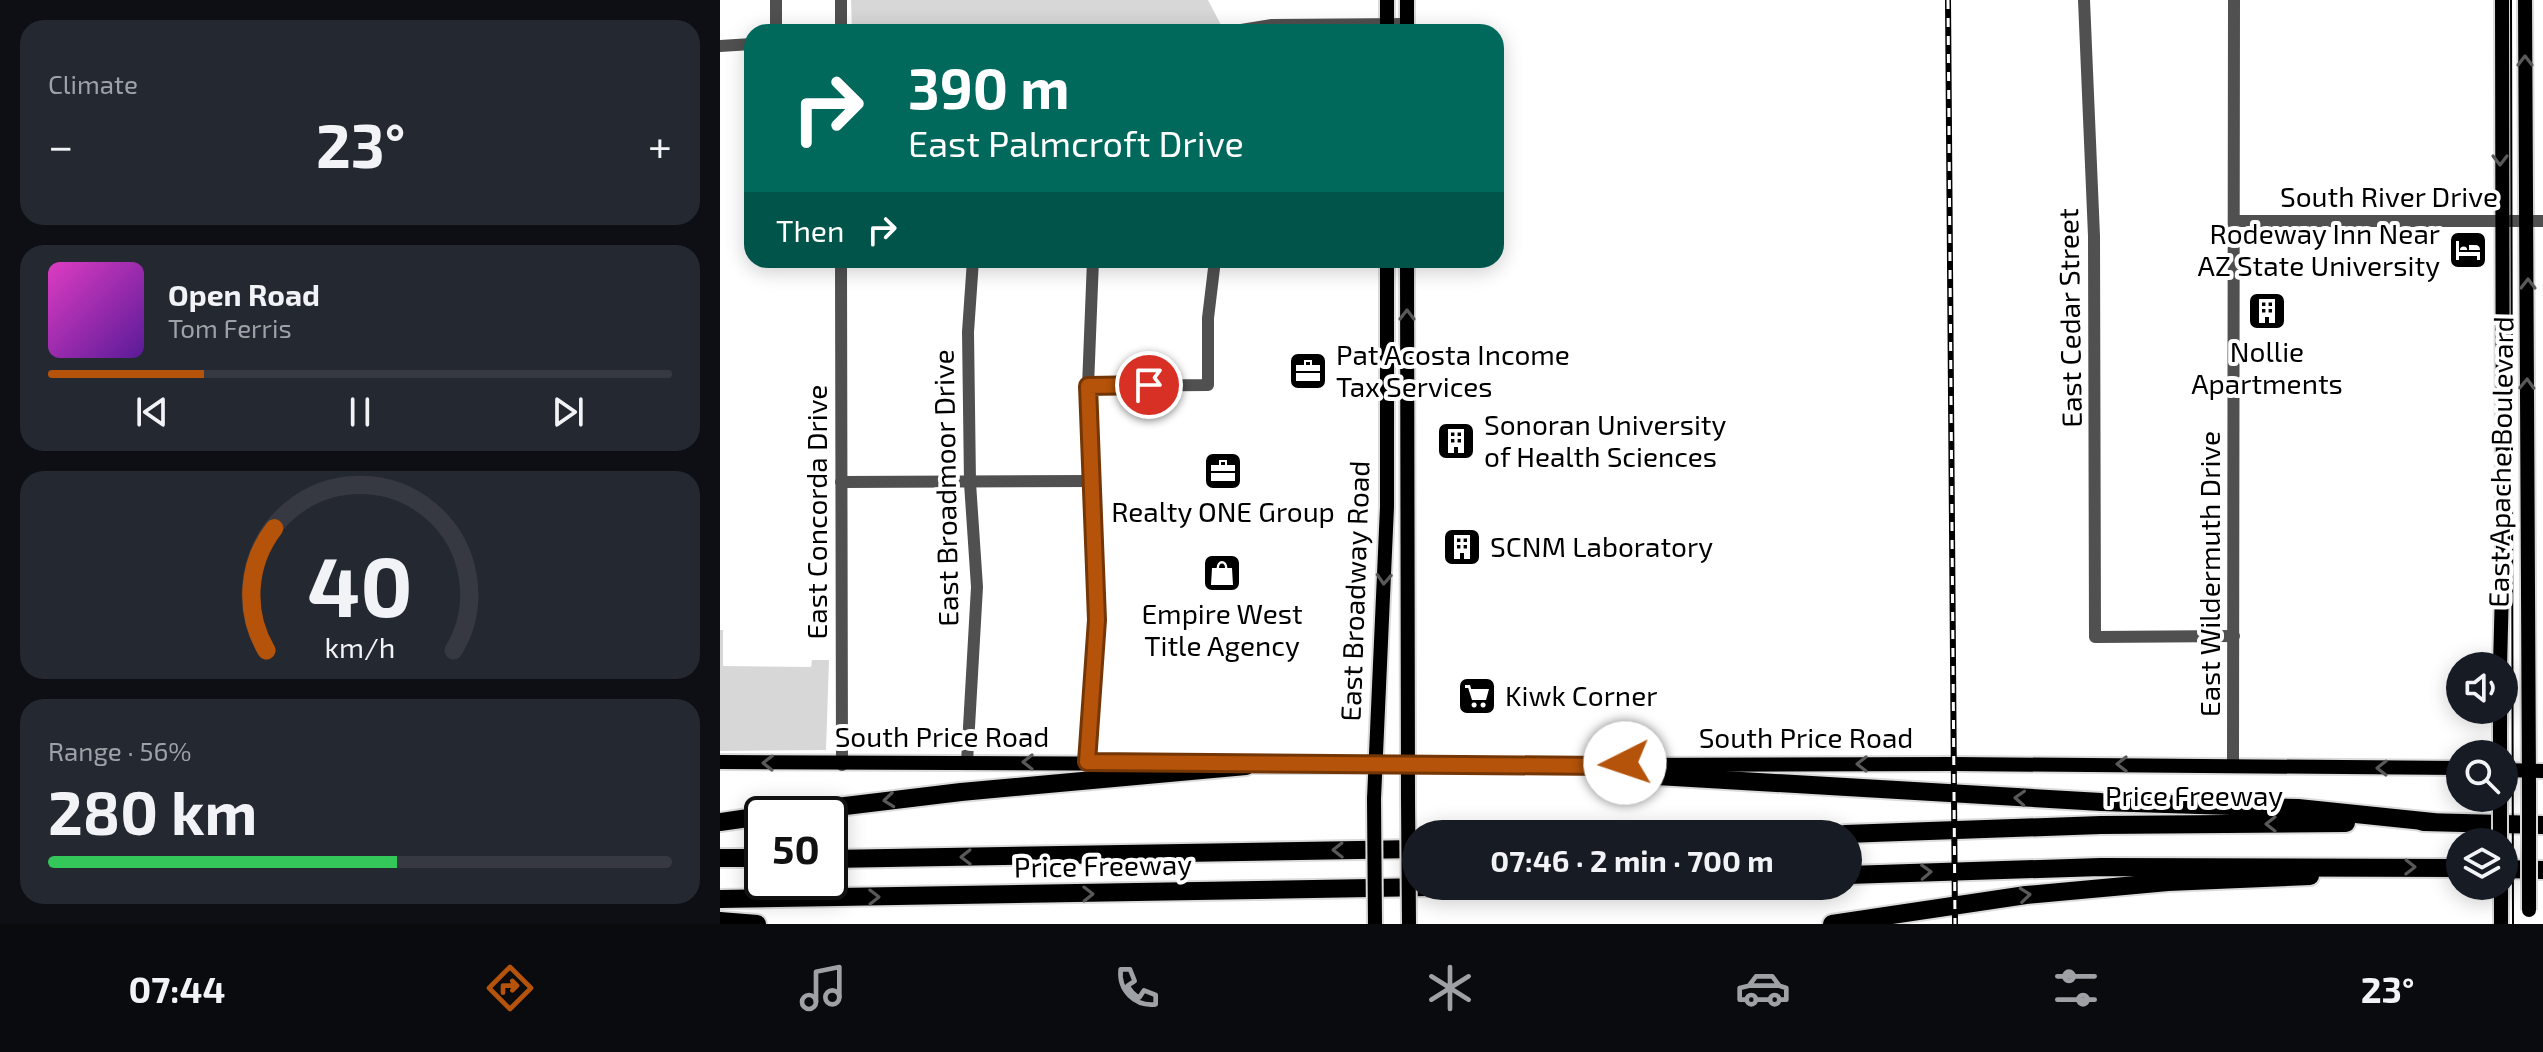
<!DOCTYPE html>
<html lang="en">
<head>
<meta charset="utf-8">
<style>
	:root { --surface:#171b24; --page:#242831; --text:#f1f3f6; --muted:#9ea1a6; --line:#363941; --accent:#b45309 }
	body { margin:0; font-family:"Exo 2",sans-serif; background:var(--page); color:var(--text); height:100vh; display:flex; flex-direction:column; font-size:30px; white-space:nowrap }
	* { box-sizing:border-box; margin:0 }
	p { font-size:26px; color:var(--muted) }
	.icon { flex:none; width:44px; height:44px; fill:none; stroke:currentColor; stroke-width:2; stroke-linecap:round; stroke-linejoin:round }
	.map { position:relative; flex:1; overflow:hidden }
	.panel { display:flex; flex-direction:column; gap:20px; padding:20px; background:#0d0f14; width:720px }
	.panel>* { flex:none }
	.top-card { position:absolute; left:24px; top:24px; width:760px; height:244px; border-radius:24px; box-shadow:0 4px 20px #0003; background:#00695c; color:#fff; overflow:hidden }
	.controls { position:absolute; left:1726px; top:652px; display:grid; gap:16px }
	.controls a { display:grid; place-items:center; width:72px; height:72px; border-radius:50%; background:var(--surface); box-shadow:0 4px 20px #0003; font-size:40px }
	.speed { position:absolute; left:24px; top:796px; display:flex; gap:16px; font-size:40px; font-weight:700; text-align:center }
	.speed>* { display:grid; place-content:center; width:104px; height:104px; border-radius:50%; background:var(--surface); box-shadow:0 4px 20px #0003; line-height:1 }
	.speed .limit { border:4px solid #111; border-radius:12px; background:#fff; color:#111 }
	.pin { position:absolute; display:grid; place-items:center; width:68px; height:68px; color:#fff; margin:-34px; border:4px solid #fff; border-radius:50%; box-shadow:0 2px 8px #0007 }
	.me { position:absolute; width:88px; margin:-44px; rotate:266deg; stroke-linejoin:round; filter:drop-shadow(0 0 6px #0008) }
	.turn { display:flex; align-items:center; gap:28px; height:168px; padding:0 32px; font-size:36px }
	.turn .icon { width:104px; height:104px; stroke-width:2.5 }
	.turn b { display:block; font-size:56px; line-height:68px }
	.then { display:flex; align-items:center; height:76px; padding:0 32px; background:#0003; gap:16px; font-size:30px }
	.big { font-size:60px; font-weight:700; line-height:1.1 }
	.panel .card { flex:1; display:flex; flex-direction:column; justify-content:center; gap:12px; min-width:0; padding:0 28px; border-radius:24px; background:var(--page) }
	.panel .dial { align-items:center; gap:0 }
	.dial svg { height:208px; overflow:visible; fill:none; stroke:var(--line); stroke-width:7; stroke-linecap:round; text-anchor:middle }
	.dial text { fill:var(--text); stroke:none }
	.song { display:flex; align-items:center; gap:24px }
	.cover { width:96px; height:96px; border-radius:12px; background:linear-gradient(135deg,hsl(310 70% 55%),hsl(270 70% 35%)) }
	.played { height:8px; border-radius:4px; background:linear-gradient(90deg,var(--accent) 25%,var(--line) 25%) }
	.keys { display:flex; justify-content:space-around; direction:ltr }
	.heat { display:flex; justify-content:space-between; align-items:center; font-size:44px; direction:ltr }
	.charge { height:12px; border-radius:6px; background:linear-gradient(90deg,#34c759 56%,var(--line) 0) }
	.trip { position:absolute; left:682px; top:820px; width:460px; height:80px; border-radius:40px; background:var(--surface); box-shadow:0 4px 20px #0003; font-weight:700; line-height:80px; text-align:center }
	.dock { display:flex; height:128px; justify-content:space-around; align-items:center; background:#090b0e; color:var(--muted) }
	.dock .icon { width:56px; height:56px }
	.dock .on { color:var(--accent) }
	.dock b { font-size:36px; color:var(--text) }
	main { display:flex; flex:1; min-height:0 }
	.map>svg:first-child { display:block }
	.green { fill:#d7d7d7 }
	.lines { fill:none; stroke-linecap:round; stroke-linejoin:round }
	.major-casing { stroke:#dbdbdb; stroke-width:18 }
	.highway-casing { stroke:#dbdbdb; stroke-width:22 }
	.minor { stroke:#505050; stroke-width:12 }
	.major { stroke:#000; stroke-width:14 }
	.highway { stroke:#000; stroke-width:18 }
	.tram { stroke:#000; stroke-width:2 }
	.rail-casing { stroke:#000; stroke-width:6 }
	.rail { stroke:#fff; stroke-width:3; stroke-dasharray:9; stroke-linecap:butt }
	.major-bridge-casing { stroke:#dbdbdb; stroke-width:18; stroke-linecap:butt }
	.major-bridge { stroke:#000; stroke-width:14 }
	.oneway { stroke:#595959 }
	.route-casing { stroke:#753606; stroke-width:20 }
	.route { stroke:#b45309; stroke-width:14 }
	.labels { text-anchor:middle; stroke-width:8; stroke-linejoin:round; paint-order:stroke }
	.street-label { font-size:28px; fill:#000; stroke:#fff }
	.poi-label { font-size:28px; fill:#000; stroke:#fff; text-anchor:start }
</style>
</head>
<body>
<main>
<section class="panel">
<div class="card"><p>Climate</p>
<div class="heat"><a>−</a><b class="big">23°</b><a>+</a></div>
</div>
<div class="card">
<div class="song"><i class="cover"></i><div><b>Open Road</b><p>Tom Ferris</p></div></div>
<div class="played"></div>
<div class="keys"><svg class="icon" aria-label="previous" viewBox="0 0 24 24"><path d="M18 5L8 12l10 7zM5 5v14"/></svg><svg class="icon" aria-label="pause" viewBox="0 0 24 24"><path d="M8 5v14M16 5v14"/></svg><svg class="icon" aria-label="next" viewBox="0 0 24 24"><path d="M6 5l10 7-10 7zM19 5v14"/></svg></div>
</div>
<div class="card dial"><svg viewBox="0 0 100 80">
<path d="M14 69A42 42 0 1 1 86 69"/>
<path d="M14 69A42 42 0 0 1 17 22" stroke="#b45309"/>
<text x="50" y="56" font-size="32" font-weight="700">40</text>
<text x="50" y="72" font-size="11">km/h</text>
</svg></div>
<div class="card"><p>Range · 56%</p><b class="big">280 km</b><div class="charge"></div></div>
</section>
<div class="map">
<svg width="1823" height="924" viewBox="0 0 1823 924">
	<rect width="100%" height="100%" fill="#fff"/>
	<g class="green">
		<path d="M 131,0 L 488,0 L 501,25 L 469,32 L 132,32 Z"/>
		<path d="M 0,630 L 3,630 L 3,666 L 91,667 L 92,660 L 109,660 L 106,750 L 0,751 Z"/>
	</g>
	<g class="lines">
		<defs>
			<g id="major">
				<path d="M 667,0 L 667,32"/>
				<path d="M 1805,0 L 1809,788"/>
				<path d="M 687,32 L 687,0"/>
				<path d="M 687,260 L 688,798"/>
				<path d="M 1780,666 L 1783,551 L 1782,0"/>
				<path d="M 1780,710 L 1780,754"/>
				<path d="M 0,762 L 472,764"/>
				<path d="M 517,766 L 1234,764 L 1740,768"/>
				<path d="M 1784,770 L 1823,771"/>
				<path d="M 654,799 L 667,507 L 667,260"/>
				<path d="M 1781,886 L 1781,924"/>
			</g>
			<g id="highway">
				<path d="M 887,766 L 920,775 L 1381,802 L 1578,808 L 1713,822"/>
				<path d="M 59,814 L 241,792 L 526,766"/>
				<path d="M 0,822 L 42,816"/>
				<path d="M 1703,822 L 1823,825"/>
				<path d="M 1125,834 L 1381,825 L 1626,823"/>
				<path d="M 0,858 L 42,858"/>
				<path d="M 110,859 L 696,849"/>
				<path d="M 1784,869 L 1823,870"/>
				<path d="M 1128,875 L 1381,867 L 1740,868"/>
				<path d="M 0,899 L 766,886"/>
				<path d="M 0,921 L 37,924"/>
				<path d="M 1112,924 L 1306,895 L 1448,882 L 1590,876"/>
			</g>
		</defs>
		<use href="#major" class="major-casing"/>
		<use href="#highway" class="highway-casing"/>
		<g class="minor">
			<path d="M 1364,0 L 1374,236 L 1375,637 L 1514,636"/>
			<path d="M 56,32 L 56,0"/>
			<path d="M 121,32 L 121,0"/>
			<path d="M 509,32 L 552,25 L 687,24"/>
			<path d="M 0,46 L 32,44"/>
			<path d="M 1515,221 L 1823,221"/>
			<path d="M 121,260 L 122,765"/>
			<path d="M 368,386 L 488,385 L 488,318 L 495,260"/>
			<path d="M 121,482 L 370,481"/>
			<path d="M 247,762 L 257,587 L 250,483 L 248,332 L 253,260"/>
			<path d="M 367,762 L 377,620 L 368,386 L 373,260"/>
			<path d="M 1513,765 L 1514,0"/>
		</g>
		<use href="#major" class="major"/>
		<use href="#highway" class="highway"/>
		<path class="tram" d="M 1791,0 L 1793,924"/>
		<defs>
			<path id="rail" d="M 1228,0 L 1235,924"/>
		</defs>
		<use href="#rail" class="rail-casing"/>
		<use href="#rail" class="rail"/>
		<defs>
			<g id="major-bridge">
				<path d="M 1809,788 L 1809,910"/>
				<path d="M 688,798 L 689,924"/>
				<path d="M 1780,798 L 1780,842"/>
				<path d="M 654,799 L 655,924"/>
			</g>
		</defs>
		<use href="#major-bridge" class="major-bridge-casing"/>
		<use href="#major-bridge" class="major-bridge"/>
	</g>
	<defs><path id="oneway-chevron" d="M-2-3.5L2.5 0L-2 3.5" fill="none" stroke-width="1.6" stroke-linecap="round" stroke-linejoin="round" transform="scale(2)"/></defs>
	<g class="oneway">
		<use href="#oneway-chevron" transform="translate(1805 61) rotate(-90)"/>
		<use href="#oneway-chevron" transform="translate(1780 160) rotate(90)"/>
		<use href="#oneway-chevron" transform="translate(1808 284) rotate(-90)"/>
		<use href="#oneway-chevron" transform="translate(687 315) rotate(-90)"/>
		<use href="#oneway-chevron" transform="translate(1807 384) rotate(-88)"/>
		<use href="#oneway-chevron" transform="translate(664 579) rotate(93)"/>
		<use href="#oneway-chevron" transform="translate(308 762) rotate(180)"/>
		<use href="#oneway-chevron" transform="translate(48 763) rotate(-179)"/>
		<use href="#oneway-chevron" transform="translate(1142 764) rotate(180)"/>
		<use href="#oneway-chevron" transform="translate(1402 764) rotate(-180)"/>
		<use href="#oneway-chevron" transform="translate(1662 768) rotate(-179)"/>
		<use href="#oneway-chevron" transform="translate(1300 798) rotate(-177)"/>
		<use href="#oneway-chevron" transform="translate(169 800) rotate(174)"/>
		<use href="#oneway-chevron" transform="translate(1551 824) rotate(180)"/>
		<use href="#oneway-chevron" transform="translate(618 850) rotate(179)"/>
		<use href="#oneway-chevron" transform="translate(246 857) rotate(179)"/>
		<use href="#oneway-chevron" transform="translate(1690 867) rotate(1)"/>
		<use href="#oneway-chevron" transform="translate(1206 872) rotate(-2)"/>
		<use href="#oneway-chevron" transform="translate(368 894) rotate(-1)"/>
		<use href="#oneway-chevron" transform="translate(1305 895) rotate(-6)"/>
		<use href="#oneway-chevron" transform="translate(154 897) rotate(-1)"/>
	</g>
	<g class="lines">
		<defs>
			<path id="route" d="M 429,385 L 368,386 L 377,620 L 367,762 L 887,766 L 905,763"/>
		</defs>
		<use href="#route" class="route-casing"/>
		<use href="#route" class="route"/>
	</g>
	<defs>
		<symbol id="hotel-square" viewBox="-11 -11 22 22"><rect x="-9" y="-9" width="18" height="18" rx="4" fill="#000" stroke="#fff"/><path d="M-6-4.5h1.5V1H6V5H4.5V3h-9V5H-6ZM-4 0a1.8 1.8 0 1 1 3.6 0ZM.5 0V-2.5h3Q6-2.5 6 0Z" fill="#fff"/></symbol>
		<symbol id="building-square" viewBox="-11 -11 22 22"><rect x="-9" y="-9" width="18" height="18" rx="4" fill="#000" stroke="#fff"/><path d="M-4-6H4V6H1V3H-1V6H-4ZM-2.5-4.3h1.7v1.8h-1.7ZM.8-4.3h1.7v1.8H.8ZM-2.5-1h1.7V.8h-1.7ZM.8-1h1.7V.8H.8Z" fill="#fff"/></symbol>
		<symbol id="office-square" viewBox="-11 -11 22 22"><rect x="-9" y="-9" width="18" height="18" rx="4" fill="#000" stroke="#fff"/><path d="M-6-3h4V-5.5h4V-3h4V5H-6ZM-1-4.5V-3h2v-1.5ZM-6 0V1H6V0Z" fill="#fff"/></symbol>
		<symbol id="shop-square" viewBox="-11 -11 22 22"><rect x="-9" y="-9" width="18" height="18" rx="4" fill="#000" stroke="#fff"/><path d="M-5-2.5h2.3a2.7 3.5 0 0 1 5.4 0H5L5.5 6h-11ZM-1.5-2.5h3a1.5 2.3 0 0 0-3 0Z" fill="#fff"/></symbol>
		<symbol id="supermarket-square" viewBox="-11 -11 22 22"><rect x="-9" y="-9" width="18" height="18" rx="4" fill="#000" stroke="#fff"/><path d="M-6-5.5h2.5l.6 2H6L4.5 2H-2.5L-4.4-4H-6ZM-1.5 3.2a1.3 1.3 0 1 0 .1 0ZM3 3.2a1.3 1.3 0 1 0 .1 0Z" fill="#fff"/></symbol>
	</defs>
	<g fill-rule="evenodd">
		<use href="#hotel-square" x="1726" y="228" width="44" height="44"/>
		<use href="#building-square" x="1525" y="289" width="44" height="44"/>
		<use href="#office-square" x="566" y="349" width="44" height="44"/>
		<use href="#building-square" x="714" y="419" width="44" height="44"/>
		<use href="#office-square" x="481" y="449" width="44" height="44"/>
		<use href="#building-square" x="720" y="525" width="44" height="44"/>
		<use href="#shop-square" x="480" y="551" width="44" height="44"/>
		<use href="#supermarket-square" x="735" y="674" width="44" height="44"/>
	</g>
	<g class="labels">
		<g class="street-label">
			<text x="1669" y="207">South River Drive</text>
			<text transform="translate(1350 318) rotate(-91)" y="10">East Cedar Street</text>
			<text transform="translate(1781 462) rotate(-89)" y="10">East Apache Boulevard</text>
			<text transform="translate(226 488) rotate(-91)" y="10">East Broadmoor Drive</text>
			<text transform="translate(97 512) rotate(-90)" y="10">East Concorda Drive</text>
			<text transform="translate(1490 574) rotate(-90)" y="10">East Wildermuth Drive</text>
			<text transform="translate(635 591) rotate(-88)" y="10">East Broadway Road</text>
			<text x="222" y="747">South Price Road</text>
			<text x="1086" y="748">South Price Road</text>
			<text x="1474" y="806">Price Freeway</text>
			<text transform="translate(383 866) rotate(-1)" y="10">Price Freeway</text>
		</g>
		<g class="poi-label">
			<text x="1720" y="244" text-anchor="end">Rodeway Inn Near<tspan x="1720" dy="32">AZ State University</tspan></text>
			<text x="1547" y="362" text-anchor="middle">Nollie<tspan x="1547" dy="32">Apartments</tspan></text>
			<text x="616" y="365">Pat Acosta Income<tspan x="616" dy="32">Tax Services</tspan></text>
			<text x="764" y="435">Sonoran University<tspan x="764" dy="32">of Health Sciences</tspan></text>
			<text x="503" y="522" text-anchor="middle">Realty ONE Group</text>
			<text x="770" y="557">SCNM Laboratory</text>
			<text x="502" y="624" text-anchor="middle">Empire West<tspan x="502" dy="32">Title Agency</tspan></text>
			<text x="785" y="706">Kiwk Corner</text>
		</g>
	</g>
</svg>
<div class="controls">
<a><svg class="icon" aria-label="sound" viewBox="0 0 24 24"><path d="M4 9h4l5-4v14l-5-4H4zM17 9q2 3 0 6"/></svg></a>
<a><svg class="icon" aria-label="search" viewBox="0 0 24 24"><circle cx="10" cy="10" r="6"/><path d="M15 15l6 6"/></svg></a>
<a><svg class="icon" aria-label="layers" viewBox="0 0 24 24"><path d="M12 4l9 5-9 5-9-5zM3 14l9 5 9-5"/></svg></a>
</div>
<div class="speed"><div class="limit">50</div></div>
<div class="pin" style="left:429px;top:385px;background:#d93025"><svg class="icon" aria-label="arrive" viewBox="0 0 24 24"><path d="M6 21V4h12l-3 4 3 4H6"/></svg></div>
<svg class="me" style="left:905px;top:763px" viewBox="-20 -20 40 40"><circle r="19" fill="#fff"/><path d="M0-13L10 11 0 6-10 11z" fill="#b45309"/></svg>
<div class="trip">07:46 · 2 min · 700 m</div>
<div class="top-card">
<div class="turn"><svg class="icon" aria-label="right" viewBox="0 0 24 24"><path d="M7 20v-9h11M14 6l5 5-5 5"/></svg><div><b>390 m</b>East Palmcroft Drive</div></div>
<div class="then">Then<svg class="icon" aria-label="right" viewBox="0 0 24 24"><path d="M7 20v-9h11M14 6l5 5-5 5"/></svg></div>
</div>
</div>
</main>
<nav class="dock">
<b>07:44</b>
<svg class="icon on" aria-label="directions" viewBox="0 0 24 24"><path d="M12 3l9 9-9 9-9-9zM9 14v-3h6M13 9l2 2-2 2"/></svg>
<svg class="icon" aria-label="music" viewBox="0 0 24 24"><path d="M9 18V5l10-2v13"/><circle cx="6" cy="18" r="3"/><circle cx="16" cy="16" r="3"/></svg>
<svg class="icon" aria-label="phone" viewBox="0 0 24 24"><path d="M5 4h4l2 5-3 2q2 4 5 5l2-3 5 2v4C11 20 4 13 5 4z"/></svg>
<svg class="icon" aria-label="climate" viewBox="0 0 24 24"><path d="M12 3v18M4 7l16 10M4 17L20 7"/></svg>
<svg class="icon" aria-label="car" viewBox="0 0 24 24"><path d="M5 17H2v-5l4-1 3-4h7l3 4 3 1v5h-3M9 17h6M6 11h13"/><circle cx="7" cy="17" r="2"/><circle cx="17" cy="17" r="2"/></svg>
<svg class="icon" aria-label="filters" viewBox="0 0 24 24"><path d="M4 7h16M4 17h16"/><circle cx="9" cy="7" r="2"/><circle cx="15" cy="17" r="2"/></svg>
<b>23°</b>
</nav>
</body>
</html>
